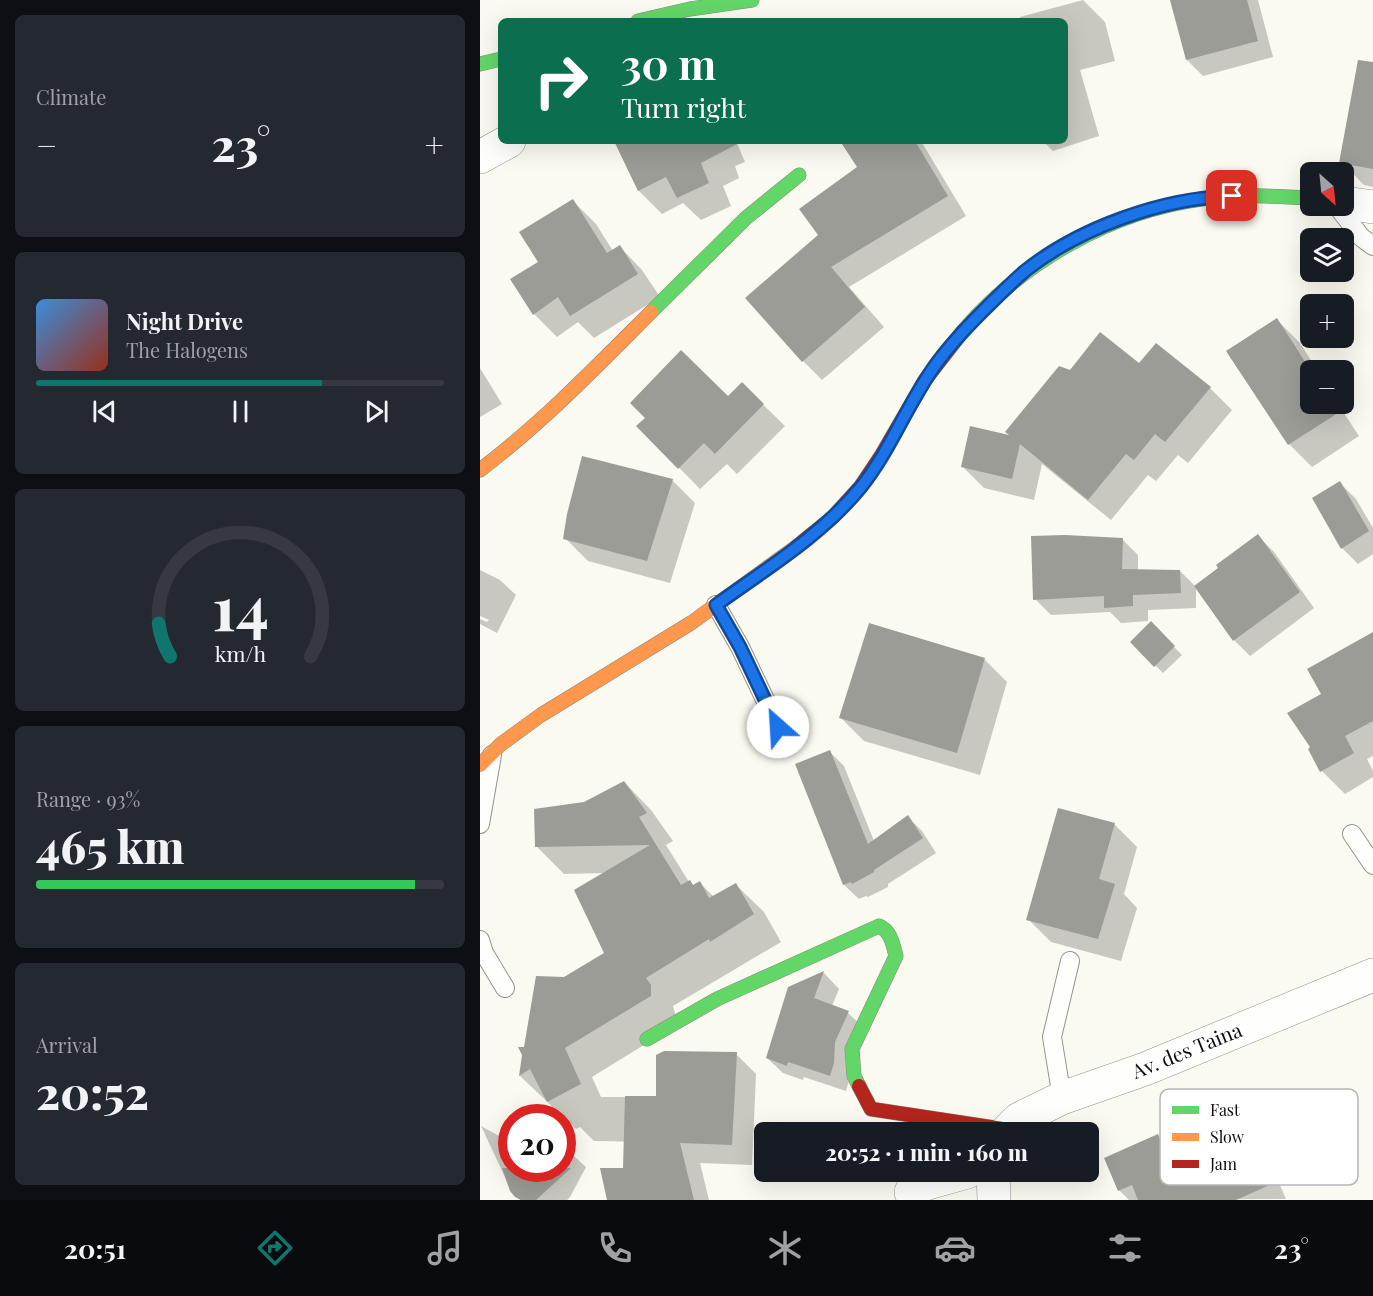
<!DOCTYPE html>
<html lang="en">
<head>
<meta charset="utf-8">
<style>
	:root { --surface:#171b24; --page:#242831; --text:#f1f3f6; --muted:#9ea1a6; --line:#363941; --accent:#0f766e }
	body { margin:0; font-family:"Playfair Display",serif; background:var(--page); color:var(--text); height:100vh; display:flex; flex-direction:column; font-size:22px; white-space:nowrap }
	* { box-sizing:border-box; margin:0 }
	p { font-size:20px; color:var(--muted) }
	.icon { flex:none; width:33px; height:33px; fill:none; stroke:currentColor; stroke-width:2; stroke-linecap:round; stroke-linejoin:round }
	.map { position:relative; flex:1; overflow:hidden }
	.drawer { display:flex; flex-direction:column; gap:15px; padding:15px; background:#0d0f14; width:480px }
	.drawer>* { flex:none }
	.top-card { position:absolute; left:18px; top:18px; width:570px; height:126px; border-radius:9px; box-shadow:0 6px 24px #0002; background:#0b6e4f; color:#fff; overflow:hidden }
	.needle { width:39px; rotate:153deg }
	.buttons { position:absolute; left:820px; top:162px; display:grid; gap:12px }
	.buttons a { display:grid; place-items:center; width:54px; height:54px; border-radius:9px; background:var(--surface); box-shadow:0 6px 24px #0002; font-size:30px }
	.speed { position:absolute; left:18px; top:1104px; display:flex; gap:12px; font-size:30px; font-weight:700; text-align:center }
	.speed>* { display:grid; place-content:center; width:78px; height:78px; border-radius:50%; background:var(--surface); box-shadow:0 6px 24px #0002; line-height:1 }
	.speed .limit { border:9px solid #d22; background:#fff; color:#111 }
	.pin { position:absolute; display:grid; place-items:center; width:51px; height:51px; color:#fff; margin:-26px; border-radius:12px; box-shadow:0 3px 9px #0006 }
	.me { position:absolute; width:66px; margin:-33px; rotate:334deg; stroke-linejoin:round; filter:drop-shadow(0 0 4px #0008) }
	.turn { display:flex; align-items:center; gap:21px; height:126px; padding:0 24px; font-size:27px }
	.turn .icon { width:78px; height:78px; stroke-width:2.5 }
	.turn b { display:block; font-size:42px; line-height:51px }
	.big { font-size:45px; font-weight:800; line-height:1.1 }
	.drawer .widget { flex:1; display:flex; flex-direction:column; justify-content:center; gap:9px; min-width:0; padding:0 21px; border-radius:9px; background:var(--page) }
	.drawer .dial { align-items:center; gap:0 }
	.dial svg { height:156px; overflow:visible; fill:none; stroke:var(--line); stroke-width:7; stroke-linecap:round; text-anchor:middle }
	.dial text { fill:var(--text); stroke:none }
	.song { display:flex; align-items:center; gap:18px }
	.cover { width:72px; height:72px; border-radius:9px; background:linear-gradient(135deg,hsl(210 70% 55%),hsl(10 70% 35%)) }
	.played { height:6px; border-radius:3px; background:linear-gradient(90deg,var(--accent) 70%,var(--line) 70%) }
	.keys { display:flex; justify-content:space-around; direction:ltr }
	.heat { display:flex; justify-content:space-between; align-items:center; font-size:33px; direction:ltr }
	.charge { height:9px; border-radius:4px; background:linear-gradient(90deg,#34c759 93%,var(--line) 0) }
	.trip { position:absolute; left:274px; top:1122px; width:345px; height:60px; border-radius:9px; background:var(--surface); box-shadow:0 6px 24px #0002; font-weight:800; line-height:60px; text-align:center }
	.dock { display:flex; height:96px; justify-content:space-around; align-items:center; background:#090b0e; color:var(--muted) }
	.dock .icon { width:42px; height:42px }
	.dock .active { color:var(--accent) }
	.dock b { font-size:27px; color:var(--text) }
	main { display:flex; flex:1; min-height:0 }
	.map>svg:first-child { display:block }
	.shadow { fill:#0003 }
	.building { fill:#9c9c96 }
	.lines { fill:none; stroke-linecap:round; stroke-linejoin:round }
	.lane-casing { stroke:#93938f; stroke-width:20 }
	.street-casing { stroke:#93938f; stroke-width:34 }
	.fast-casing { stroke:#8a8a85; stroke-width:15 }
	.slow-casing { stroke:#8a8a85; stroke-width:15 }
	.jam-casing { stroke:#8a8a85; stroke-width:15 }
	.lane { stroke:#fefefd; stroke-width:18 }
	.street { stroke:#fefefd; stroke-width:33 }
	.fast { stroke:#63d668; stroke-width:14 }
	.slow { stroke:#ff974d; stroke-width:14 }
	.jam { stroke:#b3261e; stroke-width:14 }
	.route-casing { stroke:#114b97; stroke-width:15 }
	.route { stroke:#1a73e8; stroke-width:10 }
	.labels { text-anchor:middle; stroke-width:6; stroke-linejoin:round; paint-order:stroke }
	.street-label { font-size:20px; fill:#0c0c0c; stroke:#fff }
	.key { fill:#fff; stroke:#b6b6b6; stroke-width:1.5 }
	.key-label { font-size:16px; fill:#0c0c0c }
</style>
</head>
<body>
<main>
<section class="drawer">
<div class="widget"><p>Climate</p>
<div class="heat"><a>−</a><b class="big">23°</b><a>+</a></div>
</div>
<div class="widget">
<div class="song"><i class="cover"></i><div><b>Night Drive</b><p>The Halogens</p></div></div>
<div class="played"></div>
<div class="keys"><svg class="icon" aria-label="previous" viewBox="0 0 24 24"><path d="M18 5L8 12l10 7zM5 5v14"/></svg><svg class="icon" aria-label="pause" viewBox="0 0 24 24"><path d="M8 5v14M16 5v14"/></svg><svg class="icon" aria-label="next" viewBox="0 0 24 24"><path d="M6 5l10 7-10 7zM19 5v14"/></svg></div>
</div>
<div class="widget dial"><svg viewBox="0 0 100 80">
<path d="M14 69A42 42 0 1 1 86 69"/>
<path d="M14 69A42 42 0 0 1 8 52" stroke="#0f766e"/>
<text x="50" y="56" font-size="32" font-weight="700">14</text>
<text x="50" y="72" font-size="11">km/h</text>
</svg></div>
<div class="widget"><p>Range · 93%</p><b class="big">465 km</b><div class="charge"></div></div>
<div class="widget"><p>Arrival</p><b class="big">20:52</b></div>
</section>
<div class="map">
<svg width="893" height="1200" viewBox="0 0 893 1200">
	<rect width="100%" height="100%" fill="#fafaf0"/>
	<g class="shadow">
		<path d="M 603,0 L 625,22 L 635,61 L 600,70 L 619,136 L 573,151 L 563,141 L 585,141 L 585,21 L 538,21 L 540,17 Z"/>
		<path d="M 692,0 L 778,0 L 793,57 L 723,76 L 707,60 Z"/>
		<path d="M 893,82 L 893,187 L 884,185 L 861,162 Z"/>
		<path d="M 141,141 L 256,141 L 265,162 L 255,166 L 259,178 L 243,186 L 251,206 L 221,220 L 203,203 L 182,214 L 159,191 L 136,143 Z"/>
		<path d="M 362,141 L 441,141 L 486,216 L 369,287 L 404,327 L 342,380 L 323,361 L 340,236 L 379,167 Z"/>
		<path d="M 93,201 L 116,224 L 133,251 L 140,247 L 162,270 L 180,297 L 114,338 L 98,322 L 77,337 L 54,314 L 60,263 Z"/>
		<path d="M 797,320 L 820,343 L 837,370 L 831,370 L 831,404 L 858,404 L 879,436 L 832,467 L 809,444 Z"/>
		<path d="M 0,368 L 22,404 L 0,417 Z"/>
		<path d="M 590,372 L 730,388 L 752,410 L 708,463 L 698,455 L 676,481 L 668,475 L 631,520 L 562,464 L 554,500 L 504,488 L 482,466 L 532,437 Z"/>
		<path d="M 262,384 L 305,426 L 257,474 L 247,464 L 220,489 L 158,426 L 167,418 L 248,398 Z"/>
		<path d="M 192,480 L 215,503 L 190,583 L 108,561 L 85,538 Z"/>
		<path d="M 860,483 L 876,499 L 893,528 L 893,554 L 878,564 L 862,548 Z"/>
		<path d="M 778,536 L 794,552 L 834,608 L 770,656 L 754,640 L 716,586 Z"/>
		<path d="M 642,539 L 658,555 L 658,571 L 700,571 L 716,587 L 716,608 L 668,610 L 668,621 L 641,623 L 630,612 L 571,615 L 555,599 Z"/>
		<path d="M 0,570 L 20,580 L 36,595 L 17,633 L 0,624 L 0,619 L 7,622 L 9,620 L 0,616 Z"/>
		<path d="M 671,624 L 702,655 L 683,673 L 652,642 Z"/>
		<path d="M 893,634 L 893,756 L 887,759 L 893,771 L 893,777 L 865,794 L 842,771 L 832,747 L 843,695 Z"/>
		<path d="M 504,659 L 527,682 L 500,775 L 384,741 L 361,718 Z"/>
		<path d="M 350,752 L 364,766 L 394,841 L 428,817 L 442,831 L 456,853 L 408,884 L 408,887 L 388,897 L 386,896 L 379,899 L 364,885 L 317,764 Z"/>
		<path d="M 144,782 L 171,810 L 193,841 L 186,845 L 209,882 L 214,886 L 220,883 L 234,897 L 256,885 L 284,912 L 301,942 L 193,1006 L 198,1024 L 112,1077 L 121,1097 L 177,1097 L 256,1054 L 276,1074 L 272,1165 L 220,1163 L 229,1200 L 144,1200 L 176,1142 L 114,1141 L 100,1127 L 96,1129 L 40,1076 L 45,1049 L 85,978 L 126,954 L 125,873 L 84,874 L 56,846 L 104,803 Z"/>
		<path d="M 634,824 L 657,847 L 644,894 L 657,908 L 641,961 L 571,942 L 548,919 Z"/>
		<path d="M 344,973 L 359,989 L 352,1006 L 368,1013 L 384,1028 L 366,1091 L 324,1077 L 323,1080 L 303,1073 L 287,1058 L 309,989 Z"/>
		<path d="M 1,1126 L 32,1143 L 32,1168 L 82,1168 L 82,1145 L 106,1167 L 90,1197 L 87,1200 L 40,1200 L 31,1190 Z"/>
		<path d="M 766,1127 L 781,1142 L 806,1199 L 649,1200 L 639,1190 L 677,1136 L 692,1151 L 695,1158 Z"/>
	</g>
	<g class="building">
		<path d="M 690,0 L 767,0 L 778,41 L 706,60 Z"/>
		<path d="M 878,60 L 893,62 L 893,169 L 859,163 Z"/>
		<path d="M 134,141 L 263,141 L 221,163 L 229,183 L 197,198 L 186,177 L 158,191 Z"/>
		<path d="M 360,141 L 435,141 L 468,196 L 351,267 L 385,307 L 322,362 L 265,298 L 338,235 L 319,209 L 377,167 Z"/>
		<path d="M 93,199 L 127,253 L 140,245 L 158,274 L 90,316 L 78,297 L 53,315 L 30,279 L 58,262 L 39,232 Z"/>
		<path d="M 797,318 L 831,371 L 831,404 L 872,404 L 808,445 L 746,351 Z"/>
		<path d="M 620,332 L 659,363 L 676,343 L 731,387 L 685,442 L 675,434 L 654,460 L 646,454 L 608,500 L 540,444 L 532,479 L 481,467 L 490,426 L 529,435 L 525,432 L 579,366 L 590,370 Z"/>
		<path d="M 201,350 L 248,396 L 262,382 L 284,404 L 235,454 L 224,443 L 198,469 L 156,426 L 165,418 L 150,403 Z"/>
		<path d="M 102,456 L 193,479 L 167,561 L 83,539 L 87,514 Z"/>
		<path d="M 860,481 L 889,531 L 861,549 L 832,498 Z"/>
		<path d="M 778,534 L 820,592 L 753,641 L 714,586 L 738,568 L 736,565 Z"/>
		<path d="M 585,535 L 643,538 L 642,569 L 700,570 L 701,593 L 653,595 L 653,606 L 624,608 L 624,596 L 553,600 L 551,536 Z"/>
		<path d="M 671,621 L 695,646 L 674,667 L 650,642 Z"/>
		<path d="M 389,623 L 505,658 L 477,753 L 359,718 Z"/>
		<path d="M 893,632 L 893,721 L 865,736 L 874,753 L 840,772 L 828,749 L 830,747 L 807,713 L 841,694 L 827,669 Z"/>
		<path d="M 350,750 L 388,844 L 428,815 L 443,838 L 394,870 L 394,872 L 372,884 L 371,882 L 363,885 L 315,764 Z"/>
		<path d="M 144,781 L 167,813 L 159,817 L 201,885 L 210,880 L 213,885 L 220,881 L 229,898 L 256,883 L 274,914 L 230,942 L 229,939 L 166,978 L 171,985 L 171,996 L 85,1048 L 101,1084 L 67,1102 L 50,1069 L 39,1076 L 42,1055 L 38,1047 L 44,1047 L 56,976 L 84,977 L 124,953 L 94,890 L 170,845 L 55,847 L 54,809 L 104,802 Z"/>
		<path d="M 578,808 L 635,823 L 619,879 L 635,884 L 618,939 L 546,920 Z"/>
		<path d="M 344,971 L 334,998 L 369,1011 L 355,1042 L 354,1063 L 350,1076 L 308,1062 L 307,1066 L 286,1058 L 308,987 Z"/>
		<path d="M 184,1051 L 257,1052 L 252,1145 L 200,1143 L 214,1200 L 127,1200 L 120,1168 L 143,1168 L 145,1096 L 176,1096 L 176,1055 Z"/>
		<path d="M 766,1125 L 792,1184 L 756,1200 L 658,1200 L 652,1185 L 638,1191 L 624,1158 L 678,1134 L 688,1159 Z"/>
		<path d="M 22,1168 L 91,1168 L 56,1200 L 41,1200 L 35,1197 L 30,1191 Z"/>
	</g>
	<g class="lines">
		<defs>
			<g id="lane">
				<path d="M 857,206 L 881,237 L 893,246"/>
				<path d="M 236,605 L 260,647 L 298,727"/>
				<path d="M 0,824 L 12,755"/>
				<path d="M 872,834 L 893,865"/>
				<path d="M 0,940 L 4,953 L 25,988"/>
				<path d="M 582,1098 L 572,1037 L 590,961"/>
			</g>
			<g id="street">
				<path d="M 0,157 L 29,141"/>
				<path d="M 864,203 L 893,207"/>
				<path d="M 526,1132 L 539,1119 L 582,1098 L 665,1069 L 893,975"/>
				<path d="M 513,1172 L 514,1200"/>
				<path d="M 434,1200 L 431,1192 L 434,1187 L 487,1172"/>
			</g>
			<g id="fast">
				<path d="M 158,21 L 210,9 L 272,0"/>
				<path d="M 0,64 L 21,59"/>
				<path d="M 171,312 L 266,218 L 319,175"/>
				<path d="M 483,331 C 542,262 631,211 722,199 C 758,194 794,196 831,198"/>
				<path d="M 167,1039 L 237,999 L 399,926 C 411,931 413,945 416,956 L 372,1049 L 374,1076 L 379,1086"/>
			</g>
			<g id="slow">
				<path d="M 0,470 C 62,423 116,367 171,312"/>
				<path d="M 0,765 L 21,744 L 61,715 L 211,623 L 316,547"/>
			</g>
			<g id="jam">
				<path d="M 316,547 L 353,517 L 381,486 L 401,456 L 445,380 L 483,331"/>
				<path d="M 379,1086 L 391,1109 L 529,1130"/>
			</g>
		</defs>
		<use href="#lane" class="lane-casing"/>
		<use href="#street" class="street-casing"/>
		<use href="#fast" class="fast-casing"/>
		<use href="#slow" class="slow-casing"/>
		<use href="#jam" class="jam-casing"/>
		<use href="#lane" class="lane"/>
		<use href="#street" class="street"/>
		<use href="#fast" class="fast"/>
		<use href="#slow" class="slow"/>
		<use href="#jam" class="jam"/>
	</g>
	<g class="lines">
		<defs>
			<path id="route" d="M 298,727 L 260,647 L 236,605 C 286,569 342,535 381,487 C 410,451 427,405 454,367 C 468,347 485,329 502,312 C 516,298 530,284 545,271 C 599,228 682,198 752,196"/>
		</defs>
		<use href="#route" class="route-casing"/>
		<use href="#route" class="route"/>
	</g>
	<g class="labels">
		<g class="street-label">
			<text transform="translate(707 1051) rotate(-22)" y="7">Av. des Taina</text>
		</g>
	</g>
	<rect x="680" y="1089" width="198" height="96" rx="9" class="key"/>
	<rect x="692" y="1106" width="27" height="8" fill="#63d668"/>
	<rect x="692" y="1133" width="27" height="8" fill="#ff974d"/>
	<rect x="692" y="1160" width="27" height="8" fill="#b3261e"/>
	<g class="key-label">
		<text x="730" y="1116">Fast</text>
		<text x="730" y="1143">Slow</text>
		<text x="730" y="1170">Jam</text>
	</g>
</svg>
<div class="buttons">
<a><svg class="needle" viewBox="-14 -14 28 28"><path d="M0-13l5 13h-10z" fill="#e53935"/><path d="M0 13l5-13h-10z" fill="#9ea1a6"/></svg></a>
<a><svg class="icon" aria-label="layers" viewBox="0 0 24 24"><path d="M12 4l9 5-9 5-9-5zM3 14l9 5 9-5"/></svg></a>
<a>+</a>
<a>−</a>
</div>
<div class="speed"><div class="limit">20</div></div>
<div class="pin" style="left:752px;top:196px;background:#d93025"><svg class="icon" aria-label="arrive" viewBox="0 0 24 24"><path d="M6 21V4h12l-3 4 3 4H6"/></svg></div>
<svg class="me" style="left:298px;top:727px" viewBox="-20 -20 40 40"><circle r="19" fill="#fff"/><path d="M0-13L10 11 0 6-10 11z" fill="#1a73e8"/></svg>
<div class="trip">20:52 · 1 min · 160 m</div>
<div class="top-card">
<div class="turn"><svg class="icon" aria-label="right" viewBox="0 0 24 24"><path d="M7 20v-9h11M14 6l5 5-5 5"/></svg><div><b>30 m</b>Turn right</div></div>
</div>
</div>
</main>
<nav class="dock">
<b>20:51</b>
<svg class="icon active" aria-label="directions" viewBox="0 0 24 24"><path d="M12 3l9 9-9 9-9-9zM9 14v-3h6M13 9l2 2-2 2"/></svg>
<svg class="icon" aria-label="music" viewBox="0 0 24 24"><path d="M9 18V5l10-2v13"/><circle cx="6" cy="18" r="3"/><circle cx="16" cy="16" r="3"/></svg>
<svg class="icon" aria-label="phone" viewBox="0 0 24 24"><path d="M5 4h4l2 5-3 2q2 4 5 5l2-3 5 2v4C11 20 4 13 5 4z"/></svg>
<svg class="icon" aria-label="climate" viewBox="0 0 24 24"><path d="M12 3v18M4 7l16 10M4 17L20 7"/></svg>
<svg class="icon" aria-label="car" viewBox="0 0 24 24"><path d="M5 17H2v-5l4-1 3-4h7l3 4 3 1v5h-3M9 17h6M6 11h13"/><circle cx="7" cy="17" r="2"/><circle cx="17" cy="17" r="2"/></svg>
<svg class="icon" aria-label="filters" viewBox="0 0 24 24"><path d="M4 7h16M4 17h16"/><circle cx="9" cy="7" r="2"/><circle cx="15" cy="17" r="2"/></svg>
<b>23°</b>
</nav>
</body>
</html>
